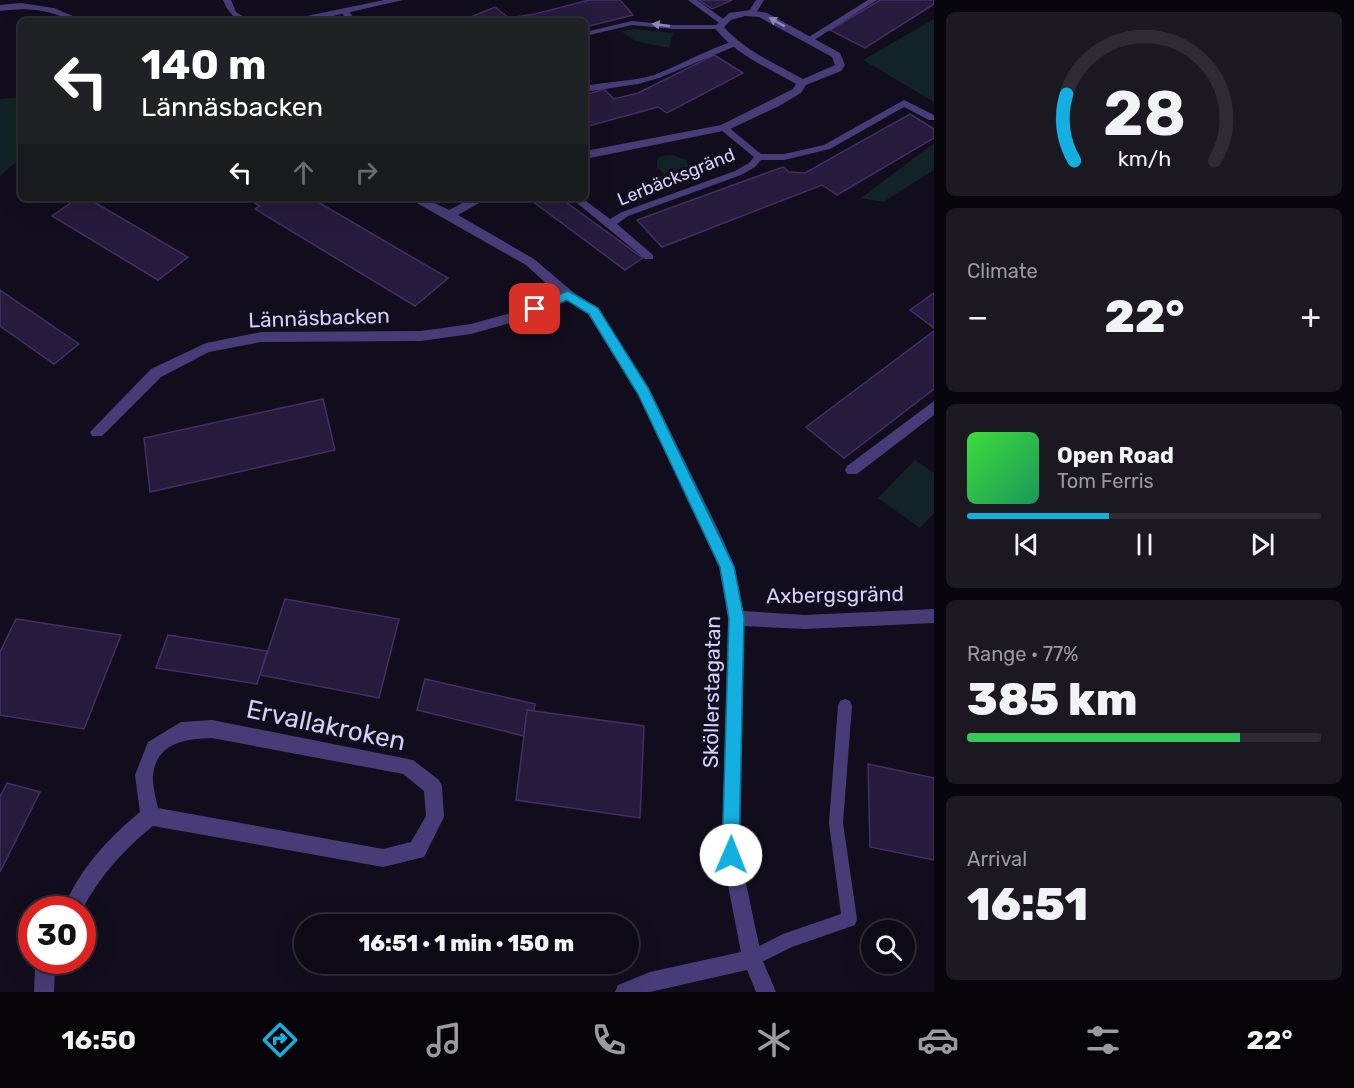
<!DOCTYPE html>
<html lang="en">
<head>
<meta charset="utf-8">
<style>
	:root { --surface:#0e0a15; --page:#1c1822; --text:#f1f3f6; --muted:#9b9aa0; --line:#2e2b34; --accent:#13afe0 }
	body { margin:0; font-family:Rubik,sans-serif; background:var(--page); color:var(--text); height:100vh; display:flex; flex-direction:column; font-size:22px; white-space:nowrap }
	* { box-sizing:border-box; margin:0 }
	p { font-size:20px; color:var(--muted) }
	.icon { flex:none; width:33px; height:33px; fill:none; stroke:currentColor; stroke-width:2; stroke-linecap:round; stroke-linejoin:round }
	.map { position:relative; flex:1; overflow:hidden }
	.drawer { display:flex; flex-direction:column; gap:12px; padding:12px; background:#08060c; width:420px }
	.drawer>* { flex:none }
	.hud { position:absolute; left:18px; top:18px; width:570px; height:183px; border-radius:9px; box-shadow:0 6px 24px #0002,0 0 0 2px var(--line); background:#202124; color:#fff; overflow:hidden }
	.controls { position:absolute; left:861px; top:920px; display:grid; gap:12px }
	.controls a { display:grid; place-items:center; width:54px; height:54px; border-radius:50%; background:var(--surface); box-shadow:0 6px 24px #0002,0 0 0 2px var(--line); font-size:30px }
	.speed { position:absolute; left:18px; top:896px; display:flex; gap:12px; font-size:30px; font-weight:700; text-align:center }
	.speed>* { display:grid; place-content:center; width:78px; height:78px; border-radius:50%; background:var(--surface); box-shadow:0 6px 24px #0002,0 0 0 2px var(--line); line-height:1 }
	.speed .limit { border:9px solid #d22; background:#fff; color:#111 }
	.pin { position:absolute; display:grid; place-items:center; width:51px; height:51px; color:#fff; margin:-26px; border-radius:12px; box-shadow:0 3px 9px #0006 }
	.me { position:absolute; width:66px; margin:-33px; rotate:1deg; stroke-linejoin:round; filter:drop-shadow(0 0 4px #0008) }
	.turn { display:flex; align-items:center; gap:21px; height:126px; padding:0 24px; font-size:27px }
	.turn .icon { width:78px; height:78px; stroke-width:2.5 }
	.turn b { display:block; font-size:42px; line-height:51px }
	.lanes { display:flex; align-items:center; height:57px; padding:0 24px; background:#0003; justify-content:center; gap:30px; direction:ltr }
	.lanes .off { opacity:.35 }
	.big { font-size:45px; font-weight:800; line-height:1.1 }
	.drawer .card { flex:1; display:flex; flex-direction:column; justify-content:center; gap:9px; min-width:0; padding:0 21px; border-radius:9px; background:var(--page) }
	.drawer .dial { align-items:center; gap:0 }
	.dial svg { height:156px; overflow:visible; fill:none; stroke:var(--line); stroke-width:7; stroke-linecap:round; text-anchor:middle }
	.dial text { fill:var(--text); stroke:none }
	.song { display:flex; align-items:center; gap:18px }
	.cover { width:72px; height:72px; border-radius:9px; background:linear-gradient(135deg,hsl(120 70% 55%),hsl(150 70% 35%)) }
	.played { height:6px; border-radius:3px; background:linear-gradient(90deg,var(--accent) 40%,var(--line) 40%) }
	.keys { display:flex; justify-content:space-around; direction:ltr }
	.heat { display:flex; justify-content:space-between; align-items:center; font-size:33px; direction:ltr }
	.charge { height:9px; border-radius:4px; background:linear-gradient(90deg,#34c759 77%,var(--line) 0) }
	.trip { position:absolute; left:294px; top:914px; width:345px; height:60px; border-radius:30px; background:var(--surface); box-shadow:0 6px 24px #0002,0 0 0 2px var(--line); font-weight:800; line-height:60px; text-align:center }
	.menu { display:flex; height:96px; justify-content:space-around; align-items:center; background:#060408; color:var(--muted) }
	.menu .icon { width:42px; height:42px }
	.menu .selected { color:var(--accent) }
	.menu b { font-size:27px; color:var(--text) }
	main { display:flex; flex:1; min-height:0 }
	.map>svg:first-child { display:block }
	.green { fill:#112326 }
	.building { fill:#261b3c; stroke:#412f66; stroke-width:1.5 }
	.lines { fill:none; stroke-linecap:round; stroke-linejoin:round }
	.service { fill:#473c77; fill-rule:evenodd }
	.minor { fill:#473c77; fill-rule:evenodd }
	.oneway { fill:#9084b9 }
	.route { fill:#13afe0; stroke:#0c7292; stroke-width:1.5 }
	.labels { text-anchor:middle; stroke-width:6; stroke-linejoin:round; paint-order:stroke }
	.far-street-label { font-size:18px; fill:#d8cdfb; stroke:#120d1c }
	.street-label { font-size:21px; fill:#d8cdfb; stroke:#120d1c }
	.near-street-label { font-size:26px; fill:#d8cdfb; stroke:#120d1c }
</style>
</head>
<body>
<main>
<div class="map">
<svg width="934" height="992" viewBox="0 0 934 992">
	<rect width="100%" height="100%" fill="#120d1c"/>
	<g class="green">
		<path d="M 934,19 L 934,102 L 863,60 Z"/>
		<path d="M 634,29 L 673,33 L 669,48 L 635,41 L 621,31 Z"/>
		<path d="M 21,97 L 21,158 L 0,176 L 0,99 Z"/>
		<path d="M 934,143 L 934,170 L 883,202 L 861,198 Z"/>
		<path d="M 673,155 L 686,160 L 689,167 L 689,178 C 676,187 666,176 657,167 L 657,159 L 662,156 Z"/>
		<path d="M 915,460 L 934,473 L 934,513 L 920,528 L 878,498 Z"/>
	</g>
	<g class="building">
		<path d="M 589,0 L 620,0 L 633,15 L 585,27 L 585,21 L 461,21 L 495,7 L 509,18 L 535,14 Z"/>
		<path d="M 699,0 L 732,0 L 712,9 Z"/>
		<path d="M 880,0 L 934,0 L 934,4 L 865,48 L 830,30 Z"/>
		<path d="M 714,55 L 743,73 L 667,113 L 658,107 L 585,127 L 585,95 L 604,89 L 614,99 L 638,93 Z"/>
		<path d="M 910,114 L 934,129 L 934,138 L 837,195 L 822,185 L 662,247 L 637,220 L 783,167 L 789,172 L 805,173 Z"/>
		<path d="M 78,198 L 87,198 L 188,257 L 158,280 L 52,216 Z"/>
		<path d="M 246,198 L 311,198 L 448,278 L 415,306 L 255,209 L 260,206 Z"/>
		<path d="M 528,198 L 560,198 L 643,258 L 625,270 Z"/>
		<path d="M 0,290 L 79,344 L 54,364 L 0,326 Z"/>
		<path d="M 934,293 L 934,328 L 910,310 Z"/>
		<path d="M 934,331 L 934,389 L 844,458 L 806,427 Z"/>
		<path d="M 323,399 L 335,450 L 150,492 L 144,438 Z"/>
		<path d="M 285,599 L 399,619 L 379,698 L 260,675 Z"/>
		<path d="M 16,619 L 121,635 L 84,729 L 0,715 L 0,652 Z"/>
		<path d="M 168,635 L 267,651 L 257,684 L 156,668 Z"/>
		<path d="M 425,679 L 535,704 L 534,711 L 527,710 L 524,736 L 417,710 Z"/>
		<path d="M 527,710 L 644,726 L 640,818 L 516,800 Z"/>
		<path d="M 868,764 L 934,778 L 934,860 L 870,847 Z"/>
		<path d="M 7,783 L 40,792 L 0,872 L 0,797 Z"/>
	</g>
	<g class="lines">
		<g class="service">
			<path d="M 223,0 L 231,0 L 236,12 L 251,21 C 235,21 229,14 223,0 Z"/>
			<path d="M 688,0 L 697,0 L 726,21 L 719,23 Z"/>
			<path d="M 756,0 L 764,0 L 756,13 L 750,13 L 749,11 Z"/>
			<path d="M 868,0 L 877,0 L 811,42 L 804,40 Z"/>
			<path d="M 341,9 L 347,9 L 356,21 L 348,21 L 340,11 Z"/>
			<path d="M 632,21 L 673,25 L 719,25 L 723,27 L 719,29 L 673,29 L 632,25 L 585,36 L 585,32 Z"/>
			<path d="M 735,41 L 739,43 L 738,45 L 659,78 L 638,84 L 585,92 L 585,86 C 608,81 631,82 654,75 C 681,65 707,49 735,41 Z"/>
			<path d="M 904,100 L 934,115 L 934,120 L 929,120 L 904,107 L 830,149 L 784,160 L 761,160 L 755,167 L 741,175 L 628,216 L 617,224 L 653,255 L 653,259 L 645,259 L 571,198 L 582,198 L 610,219 L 622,212 L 735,171 L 749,163 L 754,157 L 721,130 L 721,126 L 727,126 L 761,154 L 784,154 L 824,145 Z"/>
			<path d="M 845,699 L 850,701 L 852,706 L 843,823 L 857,919 L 855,925 L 792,947 L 752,967 L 746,965 L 744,959 L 746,953 L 783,934 L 841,914 L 829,823 L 838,706 L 840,701 Z"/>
		</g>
		<g class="minor">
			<path d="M 384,0 L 403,0 L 311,21 L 292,21 L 297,18 Z"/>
			<path d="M 21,3 L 54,8 L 84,21 C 70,21 61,15 47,12 C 32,8 16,9 0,11 L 0,5 Z"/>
			<path d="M 751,10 L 767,13 L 840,53 L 845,65 L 841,71 L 806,85 L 801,93 L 779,106 L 728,130 L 585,159 L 585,151 L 721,125 L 793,89 L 796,84 C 767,67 734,54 714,27 L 729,13 ZM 745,16 L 759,17 L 832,57 L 835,65 L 803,79 C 776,64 745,51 724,27 L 731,20 Z"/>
			<path d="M 408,198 L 424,198 L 449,210 L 472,198 L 488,198 L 458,215 L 534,259 L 573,292 L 598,308 L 649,388 L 719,531 L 735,567 L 743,611 L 805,615 L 934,609 L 934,623 L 805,629 L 744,626 L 740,855 L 762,959 L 776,992 L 756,992 L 747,970 L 650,992 L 615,992 L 618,985 L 650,972 L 741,952 L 722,855 L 728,618 L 719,567 L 638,394 L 588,314 L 567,301 L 524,319 L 471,334 L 421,341 L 261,342 L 209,352 L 161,377 L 102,436 L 92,436 L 90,432 L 151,369 L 206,343 L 261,332 L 421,331 L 471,324 L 515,312 L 558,294 L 526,265 Z"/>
			<path d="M 934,401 L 934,415 L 857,474 L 847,474 L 845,470 L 847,466 Z"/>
			<path d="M 212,720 L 413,760 L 439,780 L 442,786 L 444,817 L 424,857 L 383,867 L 153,826 C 124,849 99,877 82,910 L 63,909 C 79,870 108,838 140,812 L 135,775 L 148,742 L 181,722 ZM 212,738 L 403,774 L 424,791 L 426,816 L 411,842 L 383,849 L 158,808 C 156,798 152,785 153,775 C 157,742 186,739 212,738 Z"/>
			<path d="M 39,960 L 59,960 L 55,969 L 54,992 L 34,992 L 35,969 Z"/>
		</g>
	</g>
	<defs><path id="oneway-solid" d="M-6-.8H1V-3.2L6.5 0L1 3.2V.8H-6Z" transform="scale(1.5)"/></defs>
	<g class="oneway">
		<use href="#oneway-solid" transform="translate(777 22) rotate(-151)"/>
		<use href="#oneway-solid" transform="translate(661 25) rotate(-172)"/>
	</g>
	<path class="route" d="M 568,291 L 598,308 L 648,388 L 734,567 L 744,618 L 739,855 L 737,861 L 731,864 L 725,861 L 722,855 L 729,618 L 720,567 L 638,394 L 589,314 L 567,300 L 535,313 L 529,309 L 531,306 Z"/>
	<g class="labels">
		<g class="far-street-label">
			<text transform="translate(676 177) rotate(-22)" y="6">Lerbäcksgränd</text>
		</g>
		<g class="street-label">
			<text transform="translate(319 318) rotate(-2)" y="7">Lännäsbacken</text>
			<text transform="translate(835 595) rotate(-1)" y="7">Axbergsgränd</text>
			<text transform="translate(712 692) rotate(-89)" y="7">Sköllerstagatan</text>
		</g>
		<g class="near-street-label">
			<text transform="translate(326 725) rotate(12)" y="9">Ervallakroken</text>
		</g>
	</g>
</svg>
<div class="controls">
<a><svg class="icon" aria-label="search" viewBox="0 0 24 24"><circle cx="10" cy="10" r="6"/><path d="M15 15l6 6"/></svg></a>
</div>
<div class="speed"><div class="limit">30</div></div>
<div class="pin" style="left:535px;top:309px;background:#d93025"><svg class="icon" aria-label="arrive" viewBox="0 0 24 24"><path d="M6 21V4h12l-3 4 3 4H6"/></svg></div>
<svg class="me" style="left:731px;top:855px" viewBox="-20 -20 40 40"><circle r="19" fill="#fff"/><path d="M0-13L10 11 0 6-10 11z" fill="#13afe0"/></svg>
<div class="trip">16:51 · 1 min · 150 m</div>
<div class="hud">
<div class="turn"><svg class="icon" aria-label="left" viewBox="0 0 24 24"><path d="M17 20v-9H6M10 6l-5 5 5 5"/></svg><div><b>140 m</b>Lännäsbacken</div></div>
<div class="lanes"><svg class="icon" aria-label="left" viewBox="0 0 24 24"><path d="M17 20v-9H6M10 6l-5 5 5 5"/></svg><svg class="icon off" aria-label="ahead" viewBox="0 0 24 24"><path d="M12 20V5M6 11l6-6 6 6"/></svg><svg class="icon off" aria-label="right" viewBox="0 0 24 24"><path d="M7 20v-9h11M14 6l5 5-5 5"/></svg></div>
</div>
</div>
<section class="drawer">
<div class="card dial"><svg viewBox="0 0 100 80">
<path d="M14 69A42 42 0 1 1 86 69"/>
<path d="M14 69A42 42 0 0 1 10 35" stroke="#13afe0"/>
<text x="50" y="56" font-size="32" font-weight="700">28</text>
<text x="50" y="72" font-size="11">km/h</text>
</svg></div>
<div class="card"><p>Climate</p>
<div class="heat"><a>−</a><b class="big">22°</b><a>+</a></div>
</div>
<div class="card">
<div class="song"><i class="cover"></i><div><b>Open Road</b><p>Tom Ferris</p></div></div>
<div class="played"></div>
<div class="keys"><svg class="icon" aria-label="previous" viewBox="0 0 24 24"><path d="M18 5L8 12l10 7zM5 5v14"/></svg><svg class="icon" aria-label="pause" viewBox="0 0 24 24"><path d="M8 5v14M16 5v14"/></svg><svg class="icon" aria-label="next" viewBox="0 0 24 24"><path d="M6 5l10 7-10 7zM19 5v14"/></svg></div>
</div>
<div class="card"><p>Range · 77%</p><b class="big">385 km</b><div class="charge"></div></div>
<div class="card"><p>Arrival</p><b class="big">16:51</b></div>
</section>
</main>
<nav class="menu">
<b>16:50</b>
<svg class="icon selected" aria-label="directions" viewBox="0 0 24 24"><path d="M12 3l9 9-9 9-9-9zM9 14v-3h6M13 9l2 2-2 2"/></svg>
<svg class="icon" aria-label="music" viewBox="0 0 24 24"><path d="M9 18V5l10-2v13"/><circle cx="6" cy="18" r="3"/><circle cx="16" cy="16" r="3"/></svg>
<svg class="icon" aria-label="phone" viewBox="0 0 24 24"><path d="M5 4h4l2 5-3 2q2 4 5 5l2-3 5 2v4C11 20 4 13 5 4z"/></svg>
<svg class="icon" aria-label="climate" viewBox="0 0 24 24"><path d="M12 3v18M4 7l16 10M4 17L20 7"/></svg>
<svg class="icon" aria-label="car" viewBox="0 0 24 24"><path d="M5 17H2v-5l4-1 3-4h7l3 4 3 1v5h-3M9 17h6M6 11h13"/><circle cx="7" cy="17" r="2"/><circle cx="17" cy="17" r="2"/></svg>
<svg class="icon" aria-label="filters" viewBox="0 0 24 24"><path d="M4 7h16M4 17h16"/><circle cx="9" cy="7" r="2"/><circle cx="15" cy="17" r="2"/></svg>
<b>22°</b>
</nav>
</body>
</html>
